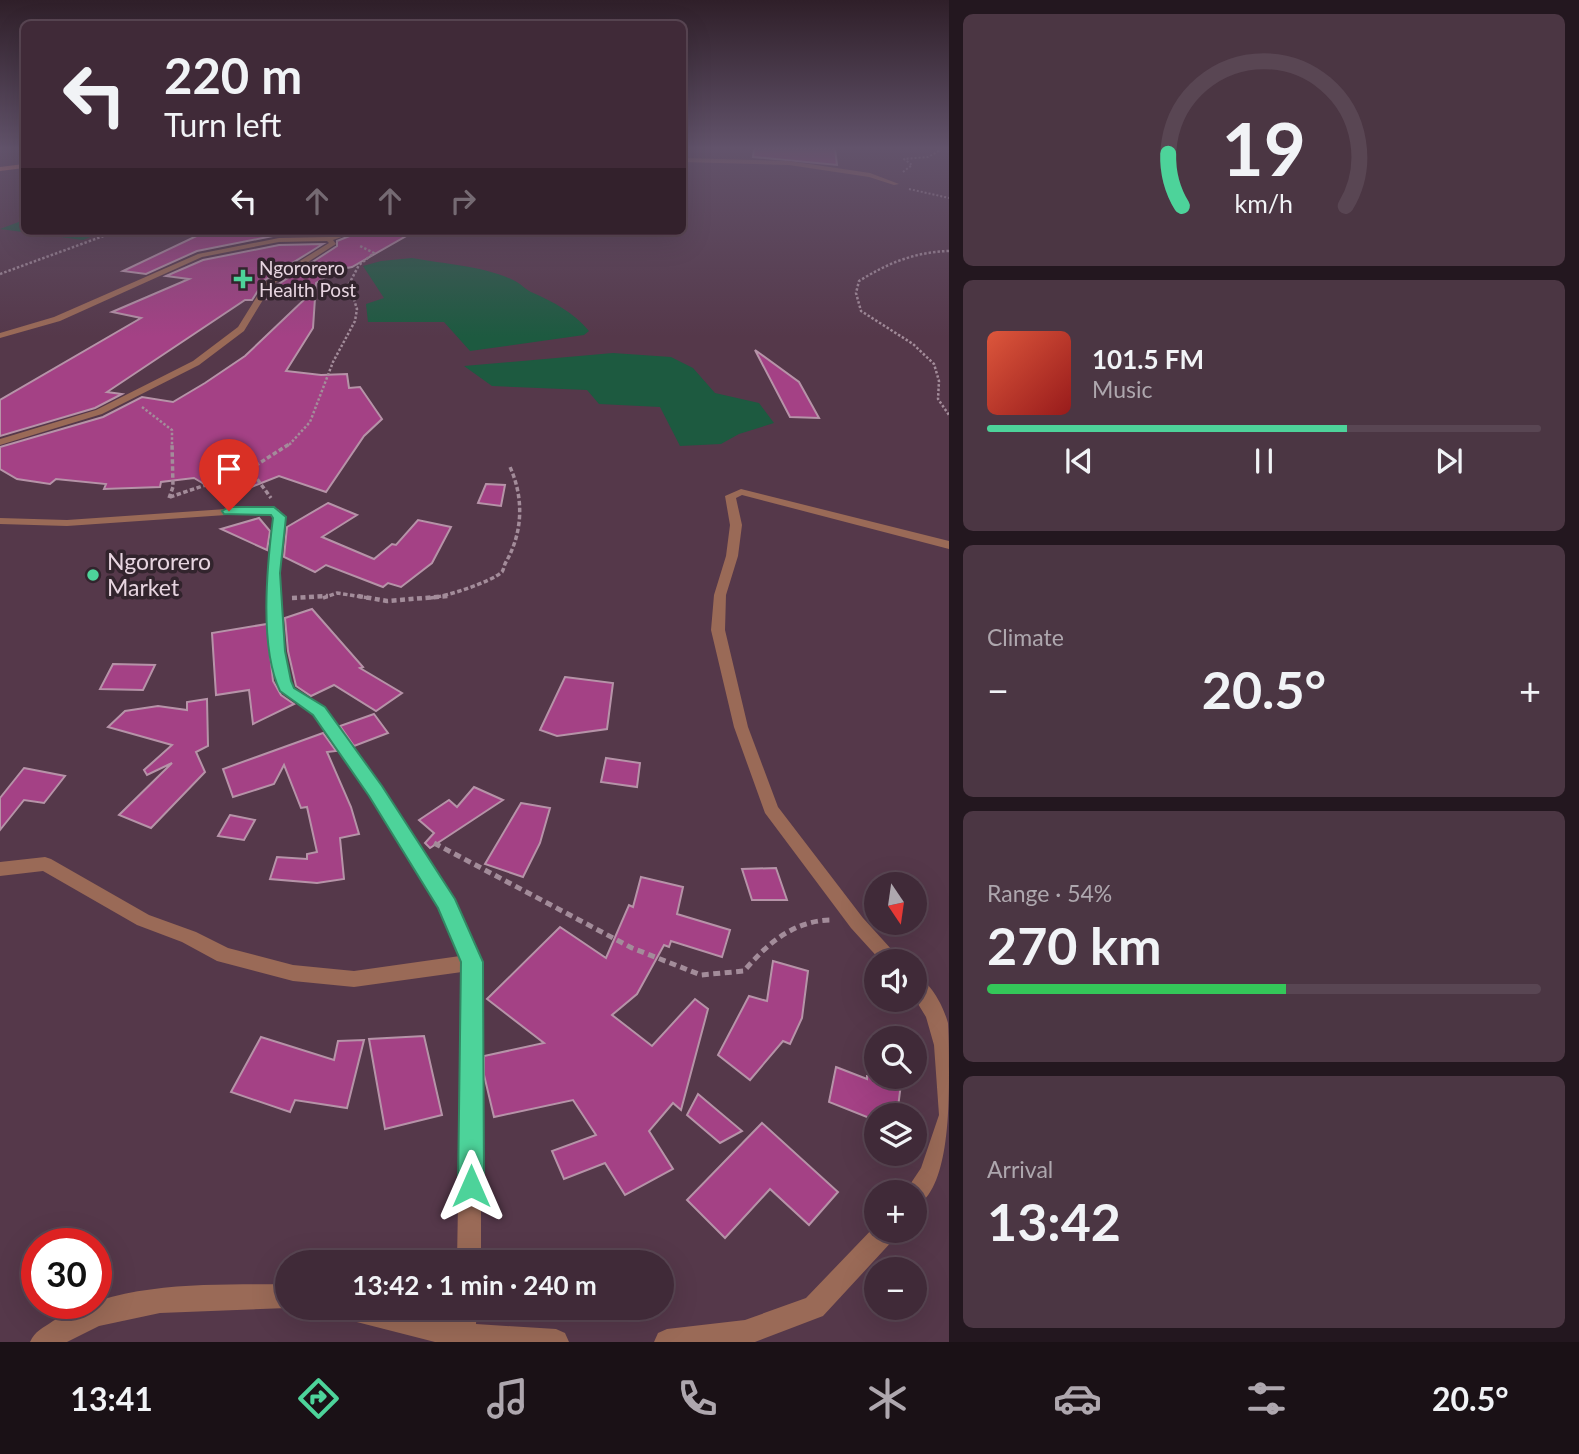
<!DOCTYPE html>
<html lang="en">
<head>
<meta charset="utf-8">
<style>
	:root { --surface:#402a38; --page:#4b3643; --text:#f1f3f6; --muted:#aea7ae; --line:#594653; --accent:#4dd39a }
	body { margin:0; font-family:Lato,sans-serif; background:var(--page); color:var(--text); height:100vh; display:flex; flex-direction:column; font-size:26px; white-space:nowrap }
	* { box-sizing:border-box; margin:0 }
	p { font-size:23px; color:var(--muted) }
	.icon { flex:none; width:38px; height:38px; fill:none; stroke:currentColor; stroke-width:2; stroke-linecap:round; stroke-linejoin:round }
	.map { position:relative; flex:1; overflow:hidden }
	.side { display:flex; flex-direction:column; gap:14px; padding:14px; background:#23171f; width:630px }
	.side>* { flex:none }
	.top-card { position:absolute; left:21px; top:21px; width:665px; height:214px; border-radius:10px; box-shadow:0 7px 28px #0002,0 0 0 2px var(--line); background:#402a38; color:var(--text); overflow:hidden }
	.needle { width:46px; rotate:167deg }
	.fabs { position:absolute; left:864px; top:872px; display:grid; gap:14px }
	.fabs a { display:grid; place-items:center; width:63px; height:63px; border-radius:50%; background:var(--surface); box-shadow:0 7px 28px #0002,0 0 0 2px var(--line); font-size:35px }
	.speed { position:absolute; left:21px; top:1228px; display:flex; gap:14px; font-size:35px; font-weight:700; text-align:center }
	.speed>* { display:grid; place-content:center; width:91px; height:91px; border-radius:50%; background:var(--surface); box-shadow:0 7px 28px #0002,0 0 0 2px var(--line); line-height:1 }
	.speed .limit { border:10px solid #d22; background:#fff; color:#111 }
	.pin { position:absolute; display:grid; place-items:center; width:60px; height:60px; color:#fff; margin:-72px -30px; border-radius:50% 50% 50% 0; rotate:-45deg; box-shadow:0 0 7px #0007 }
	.pin .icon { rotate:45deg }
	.me { position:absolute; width:77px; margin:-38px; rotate:0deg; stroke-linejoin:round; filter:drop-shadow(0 0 5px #0008) }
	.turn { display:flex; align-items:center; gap:24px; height:147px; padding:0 28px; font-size:32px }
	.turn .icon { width:91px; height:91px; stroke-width:2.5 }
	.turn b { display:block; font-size:49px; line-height:60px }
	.lanes { display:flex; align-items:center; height:66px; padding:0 28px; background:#0003; justify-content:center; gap:35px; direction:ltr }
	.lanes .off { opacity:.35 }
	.big { font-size:52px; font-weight:700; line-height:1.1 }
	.side .widget { flex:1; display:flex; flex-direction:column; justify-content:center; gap:10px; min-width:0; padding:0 24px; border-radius:10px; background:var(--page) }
	.side .dial { align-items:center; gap:0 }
	.dial svg { height:182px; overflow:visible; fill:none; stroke:var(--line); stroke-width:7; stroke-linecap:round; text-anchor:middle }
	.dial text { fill:var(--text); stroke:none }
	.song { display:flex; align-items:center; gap:21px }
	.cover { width:84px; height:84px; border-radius:10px; background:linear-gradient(135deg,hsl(10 70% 55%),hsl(0 70% 35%)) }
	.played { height:7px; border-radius:4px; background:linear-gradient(90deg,var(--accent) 65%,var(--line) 65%) }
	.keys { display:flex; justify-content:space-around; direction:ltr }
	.heat { display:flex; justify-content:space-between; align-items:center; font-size:38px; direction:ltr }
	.charge { height:10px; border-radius:5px; background:linear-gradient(90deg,#34c759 54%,var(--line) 0) }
	.trip { position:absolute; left:275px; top:1250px; width:399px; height:70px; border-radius:35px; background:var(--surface); box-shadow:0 7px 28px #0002,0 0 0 2px var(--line); font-weight:700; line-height:70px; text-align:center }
	.dock { display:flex; height:112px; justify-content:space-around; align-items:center; background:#1a1116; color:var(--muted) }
	.dock .icon { width:49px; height:49px }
	.dock .active { color:var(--accent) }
	.dock b { font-size:32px; color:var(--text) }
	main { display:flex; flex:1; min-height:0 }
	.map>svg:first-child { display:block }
	.green { fill:#1d5a40 }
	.building { fill:#a44185; stroke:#b693a8; stroke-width:2 }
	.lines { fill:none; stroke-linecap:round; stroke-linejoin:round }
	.path-far4 { stroke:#a38c9a; stroke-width:2; stroke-dasharray:2 2; stroke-linecap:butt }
	.path-far3 { stroke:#a38c9a; stroke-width:2.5; stroke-dasharray:2.5 2; stroke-linecap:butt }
	.path-far2 { stroke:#a38c9a; stroke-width:3.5; stroke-dasharray:4.5 2.5; stroke-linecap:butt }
	.path-far1 { stroke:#a38c9a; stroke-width:4.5; stroke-dasharray:5 3.5; stroke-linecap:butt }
	.path { stroke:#a38c9a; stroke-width:5; stroke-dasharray:7 4.5; stroke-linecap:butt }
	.minor { fill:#9a6a57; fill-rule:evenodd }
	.primary { fill:#ee8c67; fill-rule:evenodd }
	.route { fill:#4dd39a; stroke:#328964; stroke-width:2 }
	.poi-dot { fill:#4dd39a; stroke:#32242d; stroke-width:2.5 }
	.labels { text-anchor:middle; stroke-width:7; stroke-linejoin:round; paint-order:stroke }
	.far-poi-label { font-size:19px; fill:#e7d5e0; stroke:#32242d; text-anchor:start }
	.poi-label { font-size:23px; fill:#e7d5e0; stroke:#32242d; text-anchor:start }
</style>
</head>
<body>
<main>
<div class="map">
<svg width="949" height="1342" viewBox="0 0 949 1342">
	<rect width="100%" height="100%" fill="#55384a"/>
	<g class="green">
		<path d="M 24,220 L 24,231 L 106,231 L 83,240 L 0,229 Z"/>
		<path d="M 412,258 C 445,264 483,266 513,280 C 520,283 525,289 531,292 C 554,302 573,312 589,331 L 584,335 L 470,351 L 444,322 L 368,322 L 366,304 L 384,298 L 363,266 L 381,261 Z"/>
		<path d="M 613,353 L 671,357 L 693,368 L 715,393 L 759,403 L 774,423 L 739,434 L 721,444 L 680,446 L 660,407 L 599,404 L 587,390 L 492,386 L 464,366 Z"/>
	</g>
	<g class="building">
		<path d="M 754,149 L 835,149 L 837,165 L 753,157 Z"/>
		<path d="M 207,231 L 339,231 L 328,234 L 278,235 L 197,251 L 146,274 L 123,271 Z"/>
		<path d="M 362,231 L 415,231 L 352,267 L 336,270 L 316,283 L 313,328 L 286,371 L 321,375 L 347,374 L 349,388 L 360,387 L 382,419 L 364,436 L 326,492 L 279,476 L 226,497 L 194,478 L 161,482 L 160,487 L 104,489 L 106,484 L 56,479 L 50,484 L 17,479 L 0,469 L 0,447 L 103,417 L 142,397 L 173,402 L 205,383 L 245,356 L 308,296 L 267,299 L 274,287 L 337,246 L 337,241 Z"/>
		<path d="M 323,244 L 265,280 L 252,300 L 245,300 L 107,392 L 122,394 L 95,408 L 0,436 L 0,400 L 141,318 L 112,312 L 189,279 L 166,276 L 203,260 L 279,245 Z"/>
		<path d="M 755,350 L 799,382 L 819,418 L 790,417 Z"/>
		<path d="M 486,484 L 505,485 L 501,506 L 478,503 Z"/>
		<path d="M 328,503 L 357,515 L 322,537 L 374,559 L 392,544 L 396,545 L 418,520 L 451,527 L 432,563 L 401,587 L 388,583 L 383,587 L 326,565 L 315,572 L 284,557 L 287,527 Z"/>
		<path d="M 259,518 L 270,531 L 267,550 L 221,529 Z"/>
		<path d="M 312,609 L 363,667 L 360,668 L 402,693 L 376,711 L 334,685 L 311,696 L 296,686 L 288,651 L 285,618 Z"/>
		<path d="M 267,624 L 273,681 L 281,695 L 294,704 L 253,724 L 249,690 L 216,695 L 212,633 Z"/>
		<path d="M 113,664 L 155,665 L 143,690 L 100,689 Z"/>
		<path d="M 565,677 L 613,683 L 607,729 L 557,736 L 540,730 Z"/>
		<path d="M 207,699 L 208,746 L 196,752 L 205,772 L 151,828 L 119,815 L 172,763 L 147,775 L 144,770 L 172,745 L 108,727 L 125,711 L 158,706 L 187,710 L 187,702 Z"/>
		<path d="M 374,714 L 388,733 L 354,746 L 340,726 Z"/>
		<path d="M 323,733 L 336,751 L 327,752 L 351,807 L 359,834 L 340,838 L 344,879 L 317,883 L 270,879 L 277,857 L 307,859 L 307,854 L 317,852 L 307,807 L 301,808 L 284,765 L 274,784 L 233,797 L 223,769 Z"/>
		<path d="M 606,758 L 640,763 L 637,787 L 601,782 Z"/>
		<path d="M 24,768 L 65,776 L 44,803 L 24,800 L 0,830 L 0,798 Z"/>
		<path d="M 474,787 L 503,800 L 430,848 L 425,843 L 434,833 L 419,820 L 449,800 L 457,807 Z"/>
		<path d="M 521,803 L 550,808 L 540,843 L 523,877 L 485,864 Z"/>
		<path d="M 230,815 L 255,820 L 244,840 L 218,836 Z"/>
		<path d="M 776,868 L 787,900 L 752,900 L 742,869 Z"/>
		<path d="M 641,877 L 683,887 L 677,914 L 730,930 L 722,957 L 671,941 L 669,947 L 664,945 L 637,994 L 612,1015 L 652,1046 L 695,999 L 708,1009 L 681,1110 L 673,1103 L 649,1131 L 673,1169 L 625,1195 L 605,1163 L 564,1179 L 552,1151 L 596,1135 L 573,1100 L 494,1117 L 484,1075 L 484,1056 L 544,1043 L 487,999 L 560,927 L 606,958 L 629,905 L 633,907 Z"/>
		<path d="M 773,961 L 808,971 L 802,1018 L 790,1044 L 783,1041 L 750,1080 L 718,1055 L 749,996 L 767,1001 Z"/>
		<path d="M 424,1036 L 442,1115 L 385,1129 L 369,1039 Z"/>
		<path d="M 261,1037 L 334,1060 L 338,1041 L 364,1040 L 347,1108 L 295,1100 L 290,1112 L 231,1092 Z"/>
		<path d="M 836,1067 L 867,1079 L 867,1076 L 902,1076 L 897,1115 L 877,1115 L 877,1121 L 829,1102 Z"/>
		<path d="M 698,1094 L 742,1131 L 720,1143 L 687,1115 Z"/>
		<path d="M 762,1123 L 838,1192 L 809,1225 L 770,1189 L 725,1238 L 687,1200 Z"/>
	</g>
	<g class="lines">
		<g class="path-far4">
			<path d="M 903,172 L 912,165 L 904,159 L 928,157 L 942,149"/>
			<path d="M 909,189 L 949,198"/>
		</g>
		<g class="path-far3">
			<path d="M 949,251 C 915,252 888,263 859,281 L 856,293 L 861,311 L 913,344 L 934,364 L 939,381 L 938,399 L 949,415"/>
			<path d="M 0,274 L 117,231"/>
			<path d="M 142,407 L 172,430 L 172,445"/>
			<path d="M 289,445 L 310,422 L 333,362 L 355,321 L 357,309 L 349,284 L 359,265 L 374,253 L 360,246"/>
		</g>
		<g class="path-far2">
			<path d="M 249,468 L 271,498"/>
			<path d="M 170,497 L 247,471 L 291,443"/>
			<path d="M 169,498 L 173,487 L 172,443"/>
			<path d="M 292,598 L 297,598"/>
			<path d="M 323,598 L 337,593 L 369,598"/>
			<path d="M 430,598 C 445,597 491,582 502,572 C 504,569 504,565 506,562 C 523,532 524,498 510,467"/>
		</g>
		<g class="path-far1">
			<path d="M 358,596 L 387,601 L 449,596"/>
			<path d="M 292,598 L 328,596"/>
		</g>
		<path class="path" d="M 434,843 L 632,948 L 701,975 L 744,971 C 767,944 793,921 830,920"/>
		<g class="minor">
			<path d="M 682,158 L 789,161 L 870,173 L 899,184 L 894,185 L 869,177 L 789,165 L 682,162 Z"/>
			<path d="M 349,231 L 359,231 L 333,240 L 336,244 L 272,285 L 244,331 L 199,365 L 102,414 L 0,445 L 0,439 L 96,410 L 193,361 L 238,327 L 266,282 L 329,243 L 327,241 L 279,242 L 202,257 L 60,321 L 0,338 L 0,333 L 54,317 L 198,254 L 279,238 L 328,237 Z"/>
			<path d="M 741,489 L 949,541 L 949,549 L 742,495 L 736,498 L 742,525 L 738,556 L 726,595 L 725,630 L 748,727 L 778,807 L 863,918 L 902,961 L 881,961 L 851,928 L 765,813 L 734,727 L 711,630 L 714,595 L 726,556 L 730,525 L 725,496 Z"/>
			<path d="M 255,507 L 278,509 L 286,517 L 279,573 L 285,651 L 290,681 L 294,688 L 324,708 L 381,787 L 453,900 L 481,962 L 481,1262 L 457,1262 L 462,972 L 354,987 L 293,981 L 217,961 L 182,942 L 137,925 L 43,871 L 0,876 L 0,862 L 45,857 L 51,859 L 149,915 L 196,932 L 228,948 L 293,965 L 354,971 L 460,956 L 439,908 L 369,795 L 314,714 L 283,694 L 276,681 L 271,651 L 267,573 L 274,518 L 271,514 L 255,513 L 67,526 L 0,524 L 0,518 L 67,520 Z"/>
			<path d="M 915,976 C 931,981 944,1008 948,1023 C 949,1038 949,1057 949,1072 C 949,1108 949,1190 915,1207 L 915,1192 L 905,1192 L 921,1168 L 939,1115 L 934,1045 L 926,1017 L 915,999 Z"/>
			<path d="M 877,1224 L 877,1230 L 899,1230 L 895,1238 L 823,1316 L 755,1342 L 654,1342 L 658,1333 L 667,1329 L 745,1320 L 806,1298 Z"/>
			<path d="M 287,1284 L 287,1307 L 290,1307 L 287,1308 L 160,1313 L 99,1326 L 67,1342 L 30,1342 C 35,1331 43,1328 53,1321 C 121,1280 209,1285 287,1284 Z"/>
			<path d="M 333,1307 L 397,1307 L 451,1321 L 453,1307 L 477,1307 L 476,1324 L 556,1329 L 565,1333 L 569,1342 L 435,1342 L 345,1319 L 336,1316 Z"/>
		</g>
		<path class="primary" d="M 24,164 L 24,168 L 0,171 L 0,167 Z"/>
	</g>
	<linearGradient id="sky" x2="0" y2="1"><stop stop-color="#2f1f29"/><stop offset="0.44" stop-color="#62536b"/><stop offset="1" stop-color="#62536b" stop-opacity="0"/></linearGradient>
	<rect width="949" height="337" fill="url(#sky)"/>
	<path class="route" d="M 229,507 L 274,507 L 286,517 L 280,573 L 285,651 L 291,681 L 294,688 L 325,707 L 382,786 L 455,899 L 483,962 L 484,1186 L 481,1195 L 471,1199 L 462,1195 L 458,1186 L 461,962 L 438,908 L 369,796 L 313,715 L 280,691 C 259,647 267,566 273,518 L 271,515 L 224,514 L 222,511 Z"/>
	<g class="poi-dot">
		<path d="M239.5 268.5h7v7h7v7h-7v7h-7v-7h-7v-7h7z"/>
		<circle cx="93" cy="575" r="7"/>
	</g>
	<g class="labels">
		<g class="far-poi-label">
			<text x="259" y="275">Ngororero<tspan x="259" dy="22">Health Post</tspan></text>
		</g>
		<g class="poi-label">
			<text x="107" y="570">Ngororero<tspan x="107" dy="26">Market</tspan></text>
		</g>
	</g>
</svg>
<div class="fabs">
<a><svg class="needle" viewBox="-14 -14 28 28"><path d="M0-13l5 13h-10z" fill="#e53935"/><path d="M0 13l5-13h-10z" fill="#aea7ae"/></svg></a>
<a><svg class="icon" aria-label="sound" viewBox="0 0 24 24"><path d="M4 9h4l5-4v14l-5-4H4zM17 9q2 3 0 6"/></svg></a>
<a><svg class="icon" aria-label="search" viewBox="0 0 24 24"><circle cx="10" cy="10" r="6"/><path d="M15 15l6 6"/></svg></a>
<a><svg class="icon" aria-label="layers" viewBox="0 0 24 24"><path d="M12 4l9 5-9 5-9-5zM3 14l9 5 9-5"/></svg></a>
<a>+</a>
<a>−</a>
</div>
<div class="speed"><div class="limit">30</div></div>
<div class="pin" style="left:229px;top:511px;background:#d93025"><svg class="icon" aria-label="arrive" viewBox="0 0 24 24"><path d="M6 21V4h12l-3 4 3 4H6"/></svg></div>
<svg class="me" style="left:471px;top:1186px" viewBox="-20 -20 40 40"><path d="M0-17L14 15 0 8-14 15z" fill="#4dd39a" stroke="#fff" stroke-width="4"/></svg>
<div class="trip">13:42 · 1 min · 240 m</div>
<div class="top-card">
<div class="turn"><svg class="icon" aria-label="left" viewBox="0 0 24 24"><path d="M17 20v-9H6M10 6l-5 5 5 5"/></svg><div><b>220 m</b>Turn left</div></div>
<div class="lanes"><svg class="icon" aria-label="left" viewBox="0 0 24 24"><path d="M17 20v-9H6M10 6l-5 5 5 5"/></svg><svg class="icon off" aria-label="ahead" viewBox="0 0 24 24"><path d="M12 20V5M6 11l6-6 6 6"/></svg><svg class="icon off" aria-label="ahead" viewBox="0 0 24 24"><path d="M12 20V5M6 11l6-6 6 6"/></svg><svg class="icon off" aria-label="right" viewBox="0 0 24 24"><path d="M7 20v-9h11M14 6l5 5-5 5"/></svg></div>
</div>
</div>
<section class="side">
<div class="widget dial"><svg viewBox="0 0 100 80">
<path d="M14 69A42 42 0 1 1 86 69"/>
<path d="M14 69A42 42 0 0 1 8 46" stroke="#4dd39a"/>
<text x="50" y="56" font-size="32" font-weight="700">19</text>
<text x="50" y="72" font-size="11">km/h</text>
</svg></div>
<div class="widget">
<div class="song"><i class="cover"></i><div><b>101.5 FM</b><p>Music</p></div></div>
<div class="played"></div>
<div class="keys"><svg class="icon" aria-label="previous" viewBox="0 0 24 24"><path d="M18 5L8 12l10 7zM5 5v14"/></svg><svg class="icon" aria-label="pause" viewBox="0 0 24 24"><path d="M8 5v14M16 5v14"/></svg><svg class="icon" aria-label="next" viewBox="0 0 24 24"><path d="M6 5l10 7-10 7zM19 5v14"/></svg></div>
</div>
<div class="widget"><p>Climate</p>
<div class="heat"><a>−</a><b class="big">20.5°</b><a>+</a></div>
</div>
<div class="widget"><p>Range · 54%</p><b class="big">270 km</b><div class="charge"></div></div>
<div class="widget"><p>Arrival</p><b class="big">13:42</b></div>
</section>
</main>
<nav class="dock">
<b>13:41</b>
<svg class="icon active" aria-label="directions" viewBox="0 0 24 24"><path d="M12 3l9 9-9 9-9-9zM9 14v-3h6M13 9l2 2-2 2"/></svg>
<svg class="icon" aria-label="music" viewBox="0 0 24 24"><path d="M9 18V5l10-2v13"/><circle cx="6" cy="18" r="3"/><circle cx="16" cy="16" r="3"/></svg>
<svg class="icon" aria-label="phone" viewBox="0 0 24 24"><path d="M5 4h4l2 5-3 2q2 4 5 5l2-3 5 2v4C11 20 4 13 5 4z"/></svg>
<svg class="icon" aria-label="climate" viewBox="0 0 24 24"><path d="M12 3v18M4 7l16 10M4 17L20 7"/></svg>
<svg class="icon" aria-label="car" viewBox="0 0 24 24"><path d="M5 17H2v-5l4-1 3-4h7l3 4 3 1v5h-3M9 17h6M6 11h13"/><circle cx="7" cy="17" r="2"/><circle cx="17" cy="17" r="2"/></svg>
<svg class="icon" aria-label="filters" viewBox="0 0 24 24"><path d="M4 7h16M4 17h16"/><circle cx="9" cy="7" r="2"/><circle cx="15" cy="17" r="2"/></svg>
<b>20.5°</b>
</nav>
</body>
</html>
